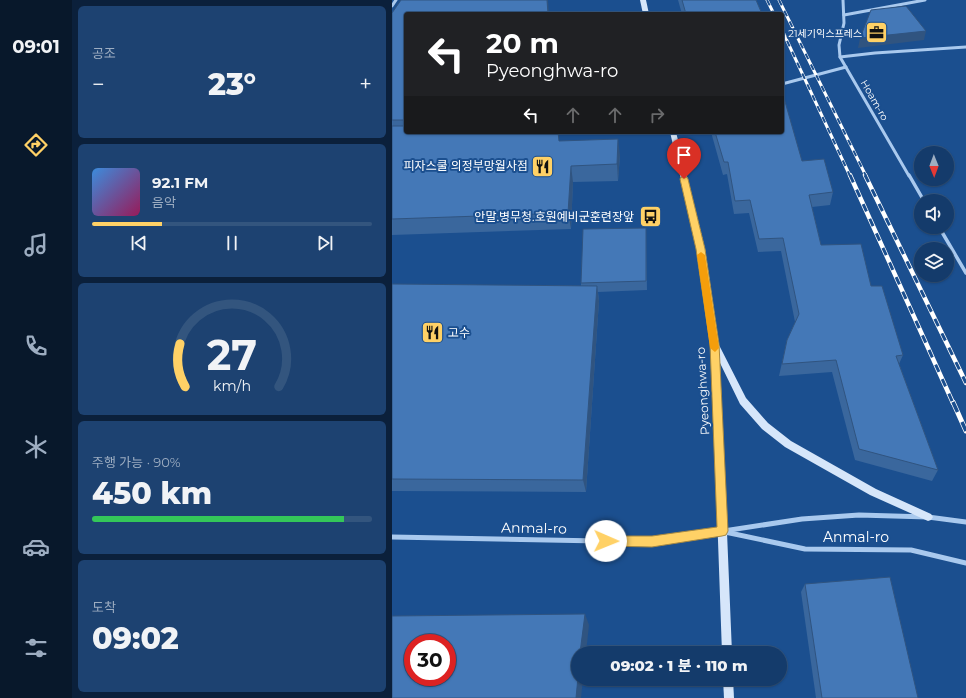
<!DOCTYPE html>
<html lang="ko">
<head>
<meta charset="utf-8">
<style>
	:root { --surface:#143b6b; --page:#1d4271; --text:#f1f3f6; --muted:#9dadc1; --line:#33557e; --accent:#ffd166 }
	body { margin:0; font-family:Montserrat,"Noto Sans KR",sans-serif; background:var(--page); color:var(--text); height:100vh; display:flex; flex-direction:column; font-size:15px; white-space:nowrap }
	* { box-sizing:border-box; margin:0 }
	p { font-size:13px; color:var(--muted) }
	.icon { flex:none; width:22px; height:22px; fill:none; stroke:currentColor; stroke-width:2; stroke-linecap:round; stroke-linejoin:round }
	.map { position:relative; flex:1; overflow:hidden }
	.sheet { display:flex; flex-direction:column; gap:6px; padding:6px; background:#0b203b; width:320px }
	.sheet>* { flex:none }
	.guide { position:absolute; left:12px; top:12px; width:380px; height:122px; border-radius:4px; box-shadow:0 1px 3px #0004,0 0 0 1px var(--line); background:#202124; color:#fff; overflow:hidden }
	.needle { width:26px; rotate:179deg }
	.tools { position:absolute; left:522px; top:146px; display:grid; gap:8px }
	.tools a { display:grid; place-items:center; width:40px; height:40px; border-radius:50%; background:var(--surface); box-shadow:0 1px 3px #0004,0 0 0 1px var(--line); font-size:20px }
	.speed { position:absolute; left:12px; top:634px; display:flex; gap:8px; font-size:20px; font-weight:700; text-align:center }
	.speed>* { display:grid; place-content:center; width:52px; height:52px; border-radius:50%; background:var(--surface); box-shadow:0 1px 3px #0004,0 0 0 1px var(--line); line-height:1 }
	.speed .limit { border:6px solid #d22; background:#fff; color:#111 }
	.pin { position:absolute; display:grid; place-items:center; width:34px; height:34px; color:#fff; margin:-41px -17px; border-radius:50% 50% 50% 0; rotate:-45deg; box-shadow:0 0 4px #0007 }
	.pin .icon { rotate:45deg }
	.me { position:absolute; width:44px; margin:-22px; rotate:91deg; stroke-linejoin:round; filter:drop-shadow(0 0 3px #0008) }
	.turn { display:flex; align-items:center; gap:14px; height:84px; padding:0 16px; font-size:18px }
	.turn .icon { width:52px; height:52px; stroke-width:2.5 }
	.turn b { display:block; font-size:28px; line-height:34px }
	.lanes { display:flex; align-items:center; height:38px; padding:0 16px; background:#0003; justify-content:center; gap:20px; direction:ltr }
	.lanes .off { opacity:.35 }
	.big { font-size:30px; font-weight:800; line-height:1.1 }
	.sheet .tile { flex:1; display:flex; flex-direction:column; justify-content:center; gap:6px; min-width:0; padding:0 14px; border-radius:6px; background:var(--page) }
	.sheet .dial { align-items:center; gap:0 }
	.dial svg { height:104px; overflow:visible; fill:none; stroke:var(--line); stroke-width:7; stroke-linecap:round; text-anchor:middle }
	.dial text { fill:var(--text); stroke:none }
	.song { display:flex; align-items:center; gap:12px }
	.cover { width:48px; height:48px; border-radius:6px; background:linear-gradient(135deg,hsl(210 70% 55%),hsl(330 70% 35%)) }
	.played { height:4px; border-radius:2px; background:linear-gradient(90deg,var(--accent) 25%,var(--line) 25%) }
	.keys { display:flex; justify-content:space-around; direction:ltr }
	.heat { display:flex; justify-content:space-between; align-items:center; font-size:22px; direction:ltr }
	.charge { height:6px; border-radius:3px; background:linear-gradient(90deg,#34c759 90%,var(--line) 0) }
	.trip { position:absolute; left:179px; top:646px; width:216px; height:40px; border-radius:20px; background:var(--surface); box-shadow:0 1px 3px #0004,0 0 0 1px var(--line); font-weight:800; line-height:40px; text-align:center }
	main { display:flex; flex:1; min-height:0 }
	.tabs { display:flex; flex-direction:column; width:72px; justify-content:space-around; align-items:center; background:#08182b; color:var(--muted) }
	.tabs .icon { width:28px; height:28px }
	.tabs .selected { color:var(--accent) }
	.tabs b { font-size:18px; color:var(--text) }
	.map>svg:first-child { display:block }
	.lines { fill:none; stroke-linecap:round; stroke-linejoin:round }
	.street-far2 { stroke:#a9c9ee; stroke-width:3 }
	.street-far1 { stroke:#a9c9ee; stroke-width:3.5 }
	.street { stroke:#a9c9ee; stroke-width:5 }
	.secondary { fill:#d6e6fa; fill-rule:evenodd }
	.rail-far2-casing { stroke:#fff; stroke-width:3 }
	.rail-far1-casing { stroke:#fff; stroke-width:4.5 }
	.rail-casing { stroke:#fff; stroke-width:5 }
	.rail-far2 { stroke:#1b4f8f; stroke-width:2; stroke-dasharray:6; stroke-linecap:butt }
	.rail-far1 { stroke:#1b4f8f; stroke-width:3; stroke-dasharray:8; stroke-linecap:butt }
	.rail { stroke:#1b4f8f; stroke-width:3.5; stroke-dasharray:11; stroke-linecap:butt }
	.wall { fill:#3a679d }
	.shaded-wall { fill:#305480 }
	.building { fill:#4478b7; stroke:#305480; fill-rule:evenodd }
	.route { fill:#ffd166; stroke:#a68842 }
	.slow { fill:#f59e0b }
	.labels { text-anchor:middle; stroke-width:4; stroke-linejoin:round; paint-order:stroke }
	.far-poi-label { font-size:10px; fill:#fff; stroke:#1b4f8f; text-anchor:end }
	.far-street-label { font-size:10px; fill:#fff; stroke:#1b4f8f }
	.poi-label { font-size:12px; fill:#fff; stroke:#1b4f8f; text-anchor:end }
	.street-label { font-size:12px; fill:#fff; stroke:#1b4f8f }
	.near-street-label { font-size:14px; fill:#fff; stroke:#1b4f8f }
</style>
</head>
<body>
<main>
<nav class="tabs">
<b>09:01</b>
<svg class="icon selected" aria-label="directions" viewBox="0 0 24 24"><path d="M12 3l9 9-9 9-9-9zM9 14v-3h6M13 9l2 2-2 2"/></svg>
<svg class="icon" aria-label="music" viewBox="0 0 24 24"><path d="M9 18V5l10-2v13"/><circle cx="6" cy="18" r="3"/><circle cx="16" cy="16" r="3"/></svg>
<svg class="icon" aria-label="phone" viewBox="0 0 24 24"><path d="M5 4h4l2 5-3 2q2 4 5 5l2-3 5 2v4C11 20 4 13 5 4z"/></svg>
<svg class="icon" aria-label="climate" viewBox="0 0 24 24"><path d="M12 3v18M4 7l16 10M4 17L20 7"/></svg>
<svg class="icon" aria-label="car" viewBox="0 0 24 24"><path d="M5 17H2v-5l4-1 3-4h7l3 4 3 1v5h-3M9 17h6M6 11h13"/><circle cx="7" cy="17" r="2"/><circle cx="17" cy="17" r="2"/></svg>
<svg class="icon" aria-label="filters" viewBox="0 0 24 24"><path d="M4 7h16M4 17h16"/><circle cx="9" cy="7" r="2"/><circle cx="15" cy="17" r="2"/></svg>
</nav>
<section class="sheet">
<div class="tile"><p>공조</p>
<div class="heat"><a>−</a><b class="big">23°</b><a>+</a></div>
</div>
<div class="tile">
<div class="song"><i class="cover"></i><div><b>92.1 FM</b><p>음악</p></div></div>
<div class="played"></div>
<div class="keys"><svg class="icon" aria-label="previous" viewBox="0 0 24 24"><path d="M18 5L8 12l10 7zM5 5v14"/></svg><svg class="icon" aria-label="pause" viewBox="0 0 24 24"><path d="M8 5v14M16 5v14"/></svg><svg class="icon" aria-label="next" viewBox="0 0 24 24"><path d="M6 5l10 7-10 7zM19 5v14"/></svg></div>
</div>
<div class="tile dial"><svg viewBox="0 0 100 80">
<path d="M14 69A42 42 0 1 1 86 69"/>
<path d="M14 69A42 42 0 0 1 10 36" stroke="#ffd166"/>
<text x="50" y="56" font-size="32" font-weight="700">27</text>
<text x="50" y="72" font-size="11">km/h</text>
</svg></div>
<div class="tile"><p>주행 가능 · 90%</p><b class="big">450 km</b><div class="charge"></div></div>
<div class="tile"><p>도착</p><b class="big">09:02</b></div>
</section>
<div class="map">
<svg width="574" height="698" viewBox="0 0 574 698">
	<rect width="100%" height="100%" fill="#1b4f8f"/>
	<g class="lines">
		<g class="street-far2">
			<path d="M 451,0 L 452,23 L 447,45 L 448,57 L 517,176"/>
			<path d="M 0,6 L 4,0"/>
			<path d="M 452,15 L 533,0"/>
			<path d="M 448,57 L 483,53 L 574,47"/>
			<path d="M 390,84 L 454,67"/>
			<path d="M 163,133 L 185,132"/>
		</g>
		<g class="street-far1">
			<path d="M 517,175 L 532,201"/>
			<path d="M 547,227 L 574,273"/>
		</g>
		<g class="street">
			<path d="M 333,532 L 413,549 L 519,550 L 574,563"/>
			<path d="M 0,537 L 260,542 L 410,519 L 467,515 L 536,517 L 574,522"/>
		</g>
		<g class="secondary">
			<path d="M 248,0 L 254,0 L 257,14 L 251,14 Z"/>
			<path d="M 278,132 L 284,132 L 313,249 L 327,345 L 354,398 L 376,423 L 399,441 L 484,489 L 539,514 L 541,517 L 539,520 L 536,521 L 478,495 L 393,447 L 370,429 L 348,404 L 328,363 L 340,653 L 330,653 L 319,344 L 305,249 Z"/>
			<path d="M 331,679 L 341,679 L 342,698 L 332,698 Z"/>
		</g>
		<defs>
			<g id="rail-far2">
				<path d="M 375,0 L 382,14"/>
				<path d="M 387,0 L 474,176"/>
				<path d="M 390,30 L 458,176"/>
			</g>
			<g id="rail-far1">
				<path d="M 458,175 L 561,403"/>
				<path d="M 473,175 L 574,383"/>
			</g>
			<path id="rail" d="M 561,402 L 574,431"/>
		</defs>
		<use href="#rail-far2" class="rail-far2-casing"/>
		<use href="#rail-far1" class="rail-far1-casing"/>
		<use href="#rail" class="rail-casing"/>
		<use href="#rail-far2" class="rail-far2"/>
		<use href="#rail-far1" class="rail-far1"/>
		<use href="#rail" class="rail"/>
	</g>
	<g class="wall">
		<path d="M 286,0 L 364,0 L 370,14 L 290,14 Z"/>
		<path d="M 0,13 L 14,14 L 14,132 L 168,141 L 228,155 L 226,181 L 181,182 L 179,229 L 0,235 Z"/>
		<path d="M 319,132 L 390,132 L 410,161 L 441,192 L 438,205 L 420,207 L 429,245 L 479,286 L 511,355 L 507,364 L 546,470 L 540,481 L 463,460 L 440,372 L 387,376 L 395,340 L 403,322 L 389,251 L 366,252 L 357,213 L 342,214 L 335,174 L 331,175 Z"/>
		<path d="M 254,228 L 255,290 L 206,292 L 207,301 L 194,492 L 0,491 L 0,284 L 189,286 L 189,283 Z"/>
		<path d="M 413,584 L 526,698 L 424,698 L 409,592 Z"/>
	</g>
	<g class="shaded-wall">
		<path d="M 155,0 L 156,0 L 157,14 L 156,14 Z"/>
		<path d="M 534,31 L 532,40 L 466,48 L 468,38 Z"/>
		<path d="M 226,139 L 228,155 L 226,181 L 225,164 Z"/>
		<path d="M 179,166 L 181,182 L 179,229 L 176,213 Z"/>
		<path d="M 205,286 L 207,301 L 194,492 L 191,480 Z"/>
		<path d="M 193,614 L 197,625 L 194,653 L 188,653 Z"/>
		<path d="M 186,679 L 191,679 L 189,698 L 184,698 Z"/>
	</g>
	<g class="building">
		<path d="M 9,0 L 155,0 L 156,14 L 14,14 L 14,120 L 0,120 L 0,13 Z"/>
		<path d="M 290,0 L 364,0 L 370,14 L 294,14 Z"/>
		<path d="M 514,6 L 534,31 L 468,38 L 479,10 Z"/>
		<path d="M 390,91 L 410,161 L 432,159 L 441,192 L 417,195 L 429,245 L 469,244 L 479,286 L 490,286 L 511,355 L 504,356 L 546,470 L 467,449 L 444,360 L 390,364 L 395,340 L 407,314 L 391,238 L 367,239 L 358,200 L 343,201 L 336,162 L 332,162 L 323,132 L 390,132 Z"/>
		<path d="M 0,126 L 14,126 L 14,132 L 166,132 L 167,141 L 226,139 L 225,164 L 179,166 L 176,213 L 0,219 Z"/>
		<path d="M 254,228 L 254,281 L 189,283 L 191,229 Z"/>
		<path d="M 0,284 L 205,286 L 191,480 L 0,479 Z"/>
		<path d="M 498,577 L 526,698 L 430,698 L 413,584 Z"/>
		<path d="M 193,614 L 188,653 L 186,653 L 186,677 L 184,698 L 0,698 L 0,616 ZM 21,643 L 55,643 L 55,677 L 21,677 Z"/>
	</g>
	<path class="route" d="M 289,177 L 295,177 L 296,179 L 313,249 L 327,344 L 336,531 L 334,535 L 330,536 L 260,547 L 214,546 L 210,545 L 209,541 L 210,537 L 214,536 L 260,536 L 325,527 L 318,344 L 304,249 L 288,179 Z"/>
	<path class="slow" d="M 309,252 L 313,255 L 327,348 L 323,352 L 318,348 L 305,255 Z"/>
	<defs>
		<symbol id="office-square" viewBox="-11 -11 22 22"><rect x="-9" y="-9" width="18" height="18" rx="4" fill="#ffd166" stroke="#1b4f8f"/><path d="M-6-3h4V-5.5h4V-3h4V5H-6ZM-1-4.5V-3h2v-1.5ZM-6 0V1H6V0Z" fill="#111"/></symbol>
		<symbol id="restaurant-square" viewBox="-11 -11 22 22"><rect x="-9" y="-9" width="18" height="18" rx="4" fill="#ffd166" stroke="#1b4f8f"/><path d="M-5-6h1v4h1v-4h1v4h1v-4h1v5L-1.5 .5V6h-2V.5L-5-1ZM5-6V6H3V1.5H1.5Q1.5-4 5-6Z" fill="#111"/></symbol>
		<symbol id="bus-square" viewBox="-11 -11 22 22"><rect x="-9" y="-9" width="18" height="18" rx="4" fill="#ffd166" stroke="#1b4f8f"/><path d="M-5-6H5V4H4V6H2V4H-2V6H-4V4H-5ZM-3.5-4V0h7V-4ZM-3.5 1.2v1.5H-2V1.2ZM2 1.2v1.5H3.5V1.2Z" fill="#111"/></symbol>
	</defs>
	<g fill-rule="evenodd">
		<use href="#office-square" x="472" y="20" width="25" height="25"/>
		<use href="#restaurant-square" x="138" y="154" width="25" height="25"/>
		<use href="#bus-square" x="246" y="204" width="25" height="25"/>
		<use href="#restaurant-square" x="28" y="320" width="25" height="25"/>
	</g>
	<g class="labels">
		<g class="far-poi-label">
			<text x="470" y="37">21세기익스프레스</text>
		</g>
		<g class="far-street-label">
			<text transform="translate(483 100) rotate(60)" y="4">Hoam-ro</text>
		</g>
		<g class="poi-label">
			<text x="136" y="170">피자스쿨 의정부망월사점</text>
			<text x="242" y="221">안말.병무청.호원예비군훈련장앞</text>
			<text x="56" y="337" text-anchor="start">고수</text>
		</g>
		<g class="street-label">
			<text transform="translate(311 391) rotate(-93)" y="4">Pyeonghwa-ro</text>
		</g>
		<g class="near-street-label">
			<text transform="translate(142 528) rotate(1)" y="5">Anmal-ro</text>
			<text x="464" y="542">Anmal-ro</text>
		</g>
	</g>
</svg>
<div class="tools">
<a><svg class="needle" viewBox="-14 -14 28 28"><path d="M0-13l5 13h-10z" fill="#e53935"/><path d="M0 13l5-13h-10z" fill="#9dadc1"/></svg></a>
<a><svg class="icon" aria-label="sound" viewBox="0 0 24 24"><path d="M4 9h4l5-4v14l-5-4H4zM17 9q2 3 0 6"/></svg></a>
<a><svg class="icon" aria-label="layers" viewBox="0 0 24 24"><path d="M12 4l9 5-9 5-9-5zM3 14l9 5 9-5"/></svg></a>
</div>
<div class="speed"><div class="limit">30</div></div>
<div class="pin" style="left:292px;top:179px;background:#d93025"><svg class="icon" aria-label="arrive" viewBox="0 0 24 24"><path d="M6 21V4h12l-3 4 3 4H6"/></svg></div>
<svg class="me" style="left:214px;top:541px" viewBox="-20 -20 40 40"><circle r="19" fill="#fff"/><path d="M0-13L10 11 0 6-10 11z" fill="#ffd166"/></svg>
<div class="trip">09:02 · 1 분 · 110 m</div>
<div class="guide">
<div class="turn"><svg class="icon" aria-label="left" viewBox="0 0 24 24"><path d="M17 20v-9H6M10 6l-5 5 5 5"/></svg><div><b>20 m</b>Pyeonghwa-ro</div></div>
<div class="lanes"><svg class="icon" aria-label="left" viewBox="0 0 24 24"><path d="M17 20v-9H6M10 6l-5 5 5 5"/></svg><svg class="icon off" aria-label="ahead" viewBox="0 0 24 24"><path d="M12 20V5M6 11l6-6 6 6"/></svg><svg class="icon off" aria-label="ahead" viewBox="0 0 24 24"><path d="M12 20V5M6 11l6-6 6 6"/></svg><svg class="icon off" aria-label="right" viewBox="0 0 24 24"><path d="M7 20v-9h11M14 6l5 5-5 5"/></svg></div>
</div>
</div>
</main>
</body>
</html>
